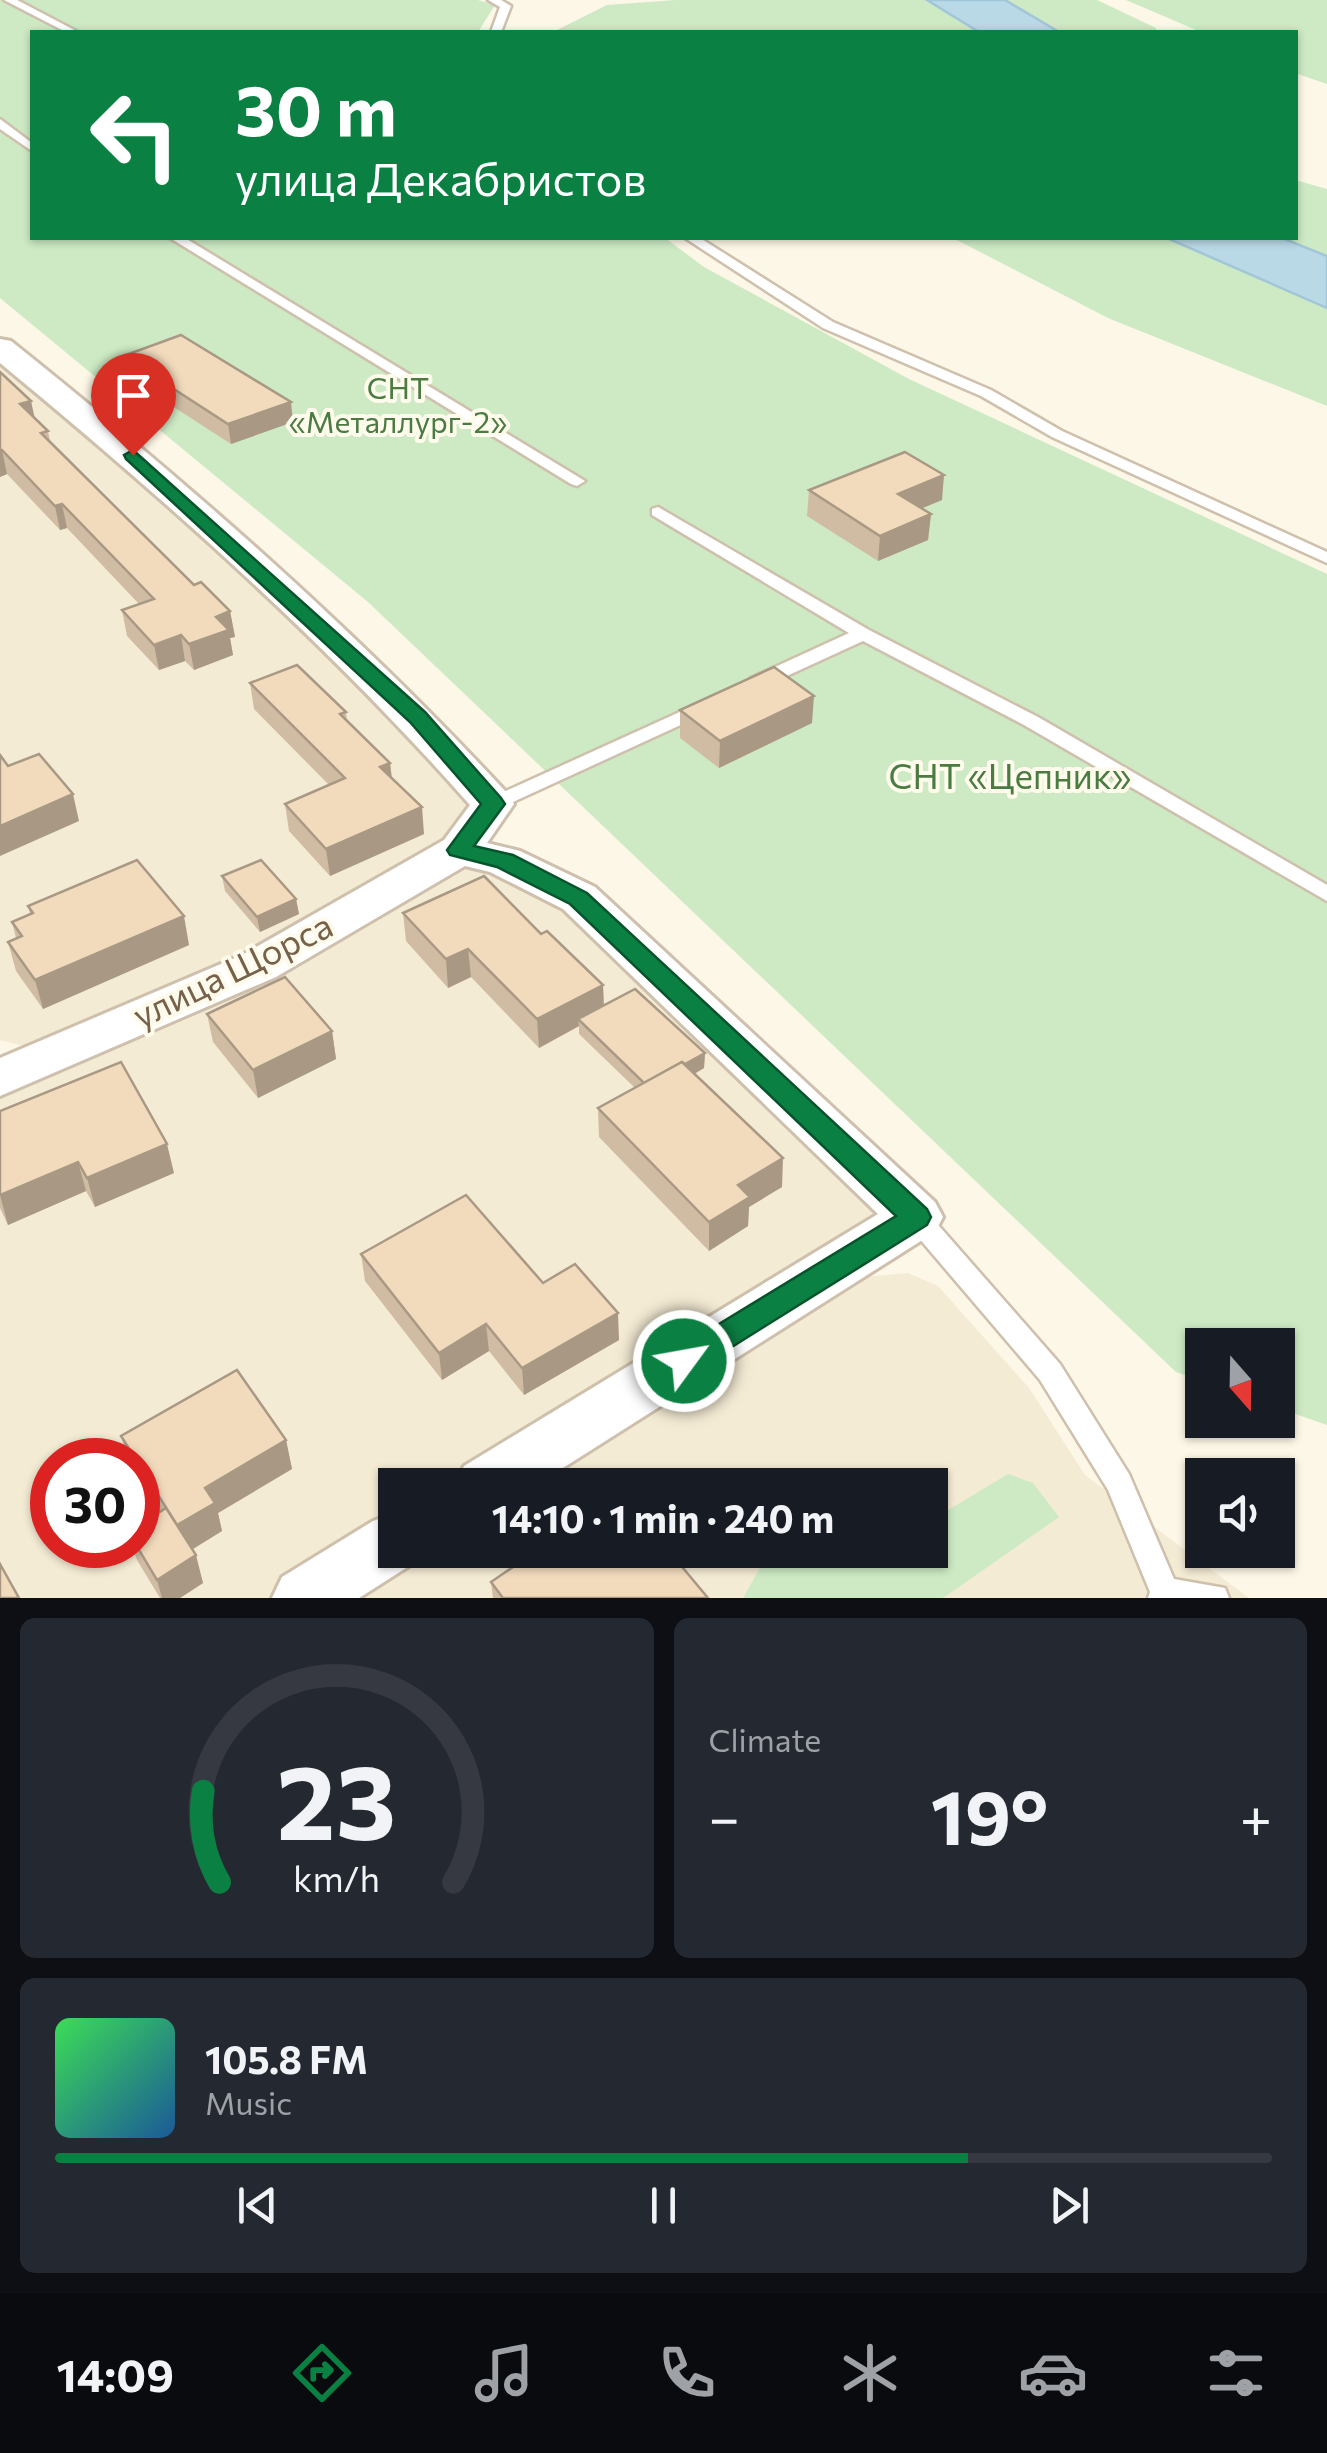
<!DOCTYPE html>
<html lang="en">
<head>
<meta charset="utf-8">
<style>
	:root { --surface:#171b24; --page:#242831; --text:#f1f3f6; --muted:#9ea1a6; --line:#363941; --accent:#0b8043 }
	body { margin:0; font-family:Commissioner,sans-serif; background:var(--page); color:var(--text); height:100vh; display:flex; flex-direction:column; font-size:38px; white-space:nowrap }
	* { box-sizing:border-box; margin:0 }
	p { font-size:32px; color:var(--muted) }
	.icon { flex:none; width:55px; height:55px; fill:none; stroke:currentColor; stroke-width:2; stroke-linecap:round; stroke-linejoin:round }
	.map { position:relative; height:1598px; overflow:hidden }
	.side { display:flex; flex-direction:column; gap:20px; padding:20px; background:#0d0f14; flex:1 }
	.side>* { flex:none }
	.banner { position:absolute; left:30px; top:30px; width:1268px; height:210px; border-radius:0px; box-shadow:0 2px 8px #0004; background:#0b8043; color:#fff; overflow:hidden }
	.needle { width:65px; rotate:160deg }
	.fabs { position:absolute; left:1185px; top:1328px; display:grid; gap:20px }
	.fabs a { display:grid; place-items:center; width:110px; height:110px; border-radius:0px; background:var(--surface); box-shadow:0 2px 8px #0004; font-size:50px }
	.speed { position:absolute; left:30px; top:1438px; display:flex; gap:20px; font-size:50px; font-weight:700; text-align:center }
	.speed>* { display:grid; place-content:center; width:130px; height:130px; border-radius:50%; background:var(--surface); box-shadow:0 2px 8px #0004; line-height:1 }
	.speed .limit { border:15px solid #d22; background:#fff; color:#111 }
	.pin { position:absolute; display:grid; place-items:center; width:85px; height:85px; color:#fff; margin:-102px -42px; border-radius:50% 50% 50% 0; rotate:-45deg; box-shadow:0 0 10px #0007 }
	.pin .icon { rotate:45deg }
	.me { position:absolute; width:110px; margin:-55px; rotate:58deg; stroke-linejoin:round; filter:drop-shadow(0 0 8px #0008) }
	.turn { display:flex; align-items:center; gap:35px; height:210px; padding:0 40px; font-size:45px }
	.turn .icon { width:130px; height:130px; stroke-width:2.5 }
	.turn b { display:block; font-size:70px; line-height:85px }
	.big { font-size:75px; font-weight:700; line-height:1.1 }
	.side .tile { flex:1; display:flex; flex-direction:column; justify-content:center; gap:15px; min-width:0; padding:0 35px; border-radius:15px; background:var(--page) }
	.side .dial { align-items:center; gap:0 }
	.dial svg { height:260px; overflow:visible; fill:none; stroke:var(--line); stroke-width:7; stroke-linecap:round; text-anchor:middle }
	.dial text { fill:var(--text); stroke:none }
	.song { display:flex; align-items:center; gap:30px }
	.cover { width:120px; height:120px; border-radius:15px; background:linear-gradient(135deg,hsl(130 70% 55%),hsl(210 70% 35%)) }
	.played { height:10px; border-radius:5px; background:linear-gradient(90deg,var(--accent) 75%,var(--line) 75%) }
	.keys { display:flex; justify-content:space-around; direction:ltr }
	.heat { display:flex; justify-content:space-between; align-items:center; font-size:55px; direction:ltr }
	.side .tiles { flex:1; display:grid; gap:20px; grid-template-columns:1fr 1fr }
	.tile:last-child { grid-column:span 2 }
	.trip { position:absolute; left:378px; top:1468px; width:570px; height:100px; border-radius:0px; background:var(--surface); box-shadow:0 2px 8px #0004; font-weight:700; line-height:100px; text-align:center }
	.dock { display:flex; height:160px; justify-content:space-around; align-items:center; background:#090b0e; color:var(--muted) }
	.dock .icon { width:70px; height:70px }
	.dock .selected { color:var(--accent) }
	.dock b { font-size:45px; color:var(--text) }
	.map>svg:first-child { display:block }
	.residential { fill:#f4ebd4; fill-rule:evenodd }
	.green { fill:#cdeac4 }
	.water { fill:#bad9e6; stroke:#a0c6d8; stroke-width:2.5 }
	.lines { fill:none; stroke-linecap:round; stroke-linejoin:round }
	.lane-casing { stroke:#cec0ac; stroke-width:5 }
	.street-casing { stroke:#cec0ac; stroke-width:6 }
	.lane { fill:#fff; fill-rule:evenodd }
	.street { fill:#fff; fill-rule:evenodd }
	.wall { fill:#d0bca3 }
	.shaded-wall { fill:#a99984 }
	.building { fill:#f2dbbd; stroke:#a99984; stroke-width:2.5 }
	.route { fill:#0b8043; stroke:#07532c; stroke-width:2.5 }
	.labels { text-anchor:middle; stroke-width:8; stroke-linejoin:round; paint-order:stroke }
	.far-park-label { font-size:30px; fill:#4a7c42; stroke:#fffbec }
	.park-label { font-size:35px; fill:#4a7c42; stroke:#fffbec }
	.street-label { font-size:35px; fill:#76614a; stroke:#fffbec }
</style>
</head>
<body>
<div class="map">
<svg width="1327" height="1598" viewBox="0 0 1327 1598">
	<rect width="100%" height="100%" fill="#fcf7e6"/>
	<g class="residential">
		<path d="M 0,358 L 147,478 L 477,801 L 458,839 L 264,950 L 32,1048 L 0,1040 Z"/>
		<path d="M 473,867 L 501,871 L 552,897 L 874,1203 L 875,1217 L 449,1485 L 395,1485 L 395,1519 L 269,1598 L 0,1598 L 0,1094 L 446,874 ZM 52,1460 L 138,1460 L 138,1545 L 52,1545 Z"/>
		<path d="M 908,1273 L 938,1286 L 1029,1388 L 1085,1475 L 1249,1598 L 345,1598 L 421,1550 L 930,1550 L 930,1485 L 523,1485 L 851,1278 Z"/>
	</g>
	<g class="green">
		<path d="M 0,0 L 478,0 L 495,5 L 478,32 L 32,32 L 32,238 L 665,238 L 704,267 L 909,379 L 1327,574 L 1327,1425 L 1278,1408 L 1278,1345 L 1202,1345 L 1202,1381 L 1176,1372 L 368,602 L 0,298 Z"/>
		<path d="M 676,0 L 927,0 L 979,32 L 553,32 L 607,5 Z"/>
		<path d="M 1005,0 L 1097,0 L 1156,28 L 1156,32 L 1059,32 Z"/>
		<path d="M 1126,0 L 1327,0 L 1327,84 L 1295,73 L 1295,32 L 1201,32 Z"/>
		<path d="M 1295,180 L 1327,189 L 1327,256 L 1282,238 L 1295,238 Z"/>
		<path d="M 953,238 L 1167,238 L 1327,308 L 1327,406 L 1108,318 Z"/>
		<path d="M 1008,1474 L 1033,1483 L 1059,1517 L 943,1598 L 743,1598 L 770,1550 L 930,1550 L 930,1521 Z"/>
	</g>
	<g class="water">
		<path d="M 927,0 L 1005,0 L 1059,32 L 979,32 Z"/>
		<path d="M 1167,238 L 1282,238 L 1327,256 L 1327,308 Z"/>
	</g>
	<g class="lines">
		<defs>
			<g id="lane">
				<path d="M 4,0 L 17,0 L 78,32 L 66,32 Z"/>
				<path d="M 488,0 L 501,0 L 511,6 L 501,32 L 491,32 L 500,7 Z"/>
				<path d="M 0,119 L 32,143 L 32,151 L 0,129 Z"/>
				<path d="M 170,238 L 185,238 L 585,481 L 577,486 L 571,484 Z"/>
				<path d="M 685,238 L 700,238 L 833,322 L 991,390 L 1062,431 L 1327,552 L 1327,563 L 1052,437 L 981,396 L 823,328 Z"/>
				<path d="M 658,507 L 869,630 L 1038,717 L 1327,885 L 1327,901 L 1024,725 L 863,641 L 765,686 L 751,686 L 749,682 L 751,678 L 849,633 L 652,515 L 652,509 Z"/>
				<path d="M 704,701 L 713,707 L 711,711 L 500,808 L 493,810 L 483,804 L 486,800 Z"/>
				<path d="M 916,1207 L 925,1210 L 1060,1364 L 1129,1474 L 1174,1579 L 1225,1588 L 1229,1598 L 1148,1598 L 1150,1592 L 1108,1490 L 1040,1380 L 907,1224 L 903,1217 L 907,1210 Z"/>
			</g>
			<g id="street">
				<path d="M 0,339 L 11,341 C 187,482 355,629 508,794 L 514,804 L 487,843 L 520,851 L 595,887 L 935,1202 L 943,1217 L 935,1232 L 536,1485 L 455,1485 L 464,1466 L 878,1214 L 563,909 L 490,872 L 465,866 L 276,977 L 0,1096 L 0,1058 L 242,955 L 444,840 L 470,805 C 327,643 167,501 0,363 Z"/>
				<path d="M 395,1513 L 395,1550 L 422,1550 L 417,1561 L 359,1598 L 272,1598 L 282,1577 L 373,1521 Z"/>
			</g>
		</defs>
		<use href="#lane" class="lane-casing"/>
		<use href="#street" class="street-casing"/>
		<use href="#lane" class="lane"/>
		<use href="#street" class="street"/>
	</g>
	<g class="wall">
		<path d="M 123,356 L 293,422 L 231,444 L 126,376 Z"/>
		<path d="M 0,372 L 31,401 L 34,418 L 48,431 L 50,441 L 194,585 L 230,611 L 235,637 L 230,638 L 233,655 L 194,670 L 185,661 L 159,670 L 127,636 L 122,610 L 139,604 L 67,528 L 60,530 L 7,474 L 0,477 Z"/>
		<path d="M 809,490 L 942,500 L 922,508 L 931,514 L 928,540 L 878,561 L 807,516 Z"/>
		<path d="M 250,683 L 346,712 L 347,721 L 390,763 L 392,778 L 424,834 L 330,876 L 289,831 L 285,804 L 329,785 L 254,709 Z"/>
		<path d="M 680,710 L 812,723 L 719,768 L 680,738 Z"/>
		<path d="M 222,876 L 296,899 L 299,914 L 260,932 L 225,891 Z"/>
		<path d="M 28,906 L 189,945 L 43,1009 L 16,971 L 8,942 L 16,938 L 12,922 L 30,914 Z"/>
		<path d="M 403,913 L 541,934 L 603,985 L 604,1005 L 705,1053 L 704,1068 L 695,1074 L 782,1187 L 749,1207 L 748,1226 L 709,1251 L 599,1137 L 598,1108 L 635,1088 L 579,1034 L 579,1026 L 539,1048 L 471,977 L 448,988 L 406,941 Z"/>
		<path d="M 207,1014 L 332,1031 L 336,1059 L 258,1098 L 213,1042 Z"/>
		<path d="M 0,1111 L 174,1173 L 95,1207 L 86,1191 L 8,1225 L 0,1208 Z"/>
		<path d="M 361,1254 L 543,1283 L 619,1340 L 524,1395 L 489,1351 L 442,1380 L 365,1281 Z"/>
		<path d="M 121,1436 L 286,1440 L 292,1469 L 218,1513 L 222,1531 L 192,1549 L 203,1583 L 180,1598 L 160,1598 L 137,1560 L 132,1545 L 138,1545 L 160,1513 L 138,1477 L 138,1460 L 128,1460 Z"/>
		<path d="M 491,1582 L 708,1598 L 493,1598 Z"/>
	</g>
	<g class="shaded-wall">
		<path d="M 31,401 L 36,424 L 20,404 Z"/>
		<path d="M 291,402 L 293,422 L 231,444 L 228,424 Z"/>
		<path d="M 2,450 L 7,474 L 0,477 L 0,451 Z"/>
		<path d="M 944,475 L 942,500 L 896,519 L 898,494 Z"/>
		<path d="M 62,504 L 67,528 L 60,530 L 55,506 Z"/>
		<path d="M 931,514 L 928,540 L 878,561 L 880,536 Z"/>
		<path d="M 230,611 L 235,637 L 230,638 L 233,655 L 194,670 L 189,644 L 216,617 Z"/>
		<path d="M 181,635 L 185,661 L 159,670 L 154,645 Z"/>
		<path d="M 814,696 L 812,723 L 719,768 L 720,741 Z"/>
		<path d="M 390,763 L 393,790 L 380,767 Z"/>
		<path d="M 73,794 L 79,821 L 0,856 L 0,826 Z"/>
		<path d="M 422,807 L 424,834 L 330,876 L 326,849 Z"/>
		<path d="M 296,899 L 299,914 L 260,932 L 257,917 Z"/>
		<path d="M 184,916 L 189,945 L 43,1009 L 35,980 Z"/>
		<path d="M 468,949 L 471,977 L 448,988 L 446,959 Z"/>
		<path d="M 603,985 L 604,1013 L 578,1019 L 579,1026 L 539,1048 L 537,1019 Z"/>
		<path d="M 332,1031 L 336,1059 L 258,1098 L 253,1070 Z"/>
		<path d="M 705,1053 L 704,1068 L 647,1100 L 647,1085 Z"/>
		<path d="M 167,1144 L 174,1173 L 95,1207 L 87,1178 Z"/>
		<path d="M 783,1158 L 782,1187 L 749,1207 L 748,1226 L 709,1251 L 709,1222 L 738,1185 Z"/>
		<path d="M 78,1162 L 86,1191 L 8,1225 L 0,1195 Z"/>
		<path d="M 618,1313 L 619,1340 L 524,1395 L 522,1368 Z"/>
		<path d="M 486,1324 L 489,1351 L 442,1380 L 439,1353 Z"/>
		<path d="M 286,1440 L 292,1469 L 218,1513 L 222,1531 L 185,1554 L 177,1525 L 205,1488 Z"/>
		<path d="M 196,1555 L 203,1583 L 180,1598 L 162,1598 L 157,1580 Z"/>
	</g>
	<g class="building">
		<path d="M 181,335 L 291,402 L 228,424 L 123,356 Z"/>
		<path d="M 0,372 L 31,401 L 20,404 L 48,431 L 41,433 L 194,585 L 201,582 L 230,611 L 216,617 L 229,630 L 189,644 L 181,635 L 154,645 L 122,610 L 154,599 L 62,504 L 55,506 L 2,450 L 0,451 Z"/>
		<path d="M 905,452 L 944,475 L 898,494 L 931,514 L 880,536 L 809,490 Z"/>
		<path d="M 297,665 L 346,712 L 340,714 L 390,763 L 380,767 L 422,807 L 326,849 L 285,804 L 345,778 L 250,683 Z"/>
		<path d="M 774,667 L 814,696 L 720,741 L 680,710 Z"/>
		<path d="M 39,754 L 73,794 L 0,826 L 0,755 L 8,766 Z"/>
		<path d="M 137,860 L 184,916 L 35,980 L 8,942 L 22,936 L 12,922 L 33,913 L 28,906 Z"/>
		<path d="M 261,860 L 296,899 L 257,917 L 222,876 Z"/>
		<path d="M 484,876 L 541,934 L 547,931 L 603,985 L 537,1019 L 468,949 L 446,959 L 403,913 Z"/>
		<path d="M 285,977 L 332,1031 L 253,1070 L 207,1014 Z"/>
		<path d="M 635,989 L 705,1053 L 685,1064 L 682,1062 L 644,1083 L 578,1019 Z"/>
		<path d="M 121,1062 L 167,1144 L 87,1178 L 78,1162 L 0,1195 L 0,1111 Z"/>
		<path d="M 682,1062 L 783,1158 L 738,1185 L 750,1197 L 709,1222 L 598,1108 Z"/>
		<path d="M 466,1195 L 543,1283 L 575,1264 L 618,1313 L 522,1368 L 486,1324 L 439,1353 L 361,1254 Z"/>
		<path d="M 237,1370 L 286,1440 L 205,1488 L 215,1503 L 177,1525 L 121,1436 Z"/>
		<path d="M 166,1508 L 196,1555 L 157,1580 L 136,1545 L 138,1526 Z"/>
		<path d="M 538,1550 L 668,1550 L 708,1598 L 503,1598 L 491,1582 Z"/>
		<path d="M 0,1564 L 19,1598 L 0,1598 Z"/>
	</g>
	<path class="route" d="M 133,450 L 425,712 L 501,798 L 505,804 L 474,846 L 513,855 L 587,893 L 927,1209 L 931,1217 L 927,1225 L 695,1370 L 684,1374 L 673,1370 L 669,1361 L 673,1352 L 896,1216 L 570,904 L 497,867 L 450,855 L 447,850 L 481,804 L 410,722 L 126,459 L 124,455 Z"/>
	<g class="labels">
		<g class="far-park-label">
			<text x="398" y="399">СНТ<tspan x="398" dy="34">«Металлург-2»</tspan></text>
		</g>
		<g class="park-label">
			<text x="1010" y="789">СНТ «Цепник»</text>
		</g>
		<g class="street-label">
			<text transform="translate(233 971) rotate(-26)" y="12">улица Щорса</text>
		</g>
	</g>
</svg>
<div class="fabs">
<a><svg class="needle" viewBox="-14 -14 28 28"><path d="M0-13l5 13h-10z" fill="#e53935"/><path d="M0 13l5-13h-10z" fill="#9ea1a6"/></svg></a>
<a><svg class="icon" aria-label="sound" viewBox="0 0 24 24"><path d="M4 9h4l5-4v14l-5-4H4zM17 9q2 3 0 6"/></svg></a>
</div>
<div class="speed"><div class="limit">30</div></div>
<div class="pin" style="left:133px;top:455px;background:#d93025"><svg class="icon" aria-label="arrive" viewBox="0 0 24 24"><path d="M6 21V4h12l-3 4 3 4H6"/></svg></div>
<svg class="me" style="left:684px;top:1361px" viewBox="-20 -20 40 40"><circle r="17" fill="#0b8043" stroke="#fff" stroke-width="3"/><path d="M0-11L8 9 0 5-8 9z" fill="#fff"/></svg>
<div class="trip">14:10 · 1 min · 240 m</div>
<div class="banner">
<div class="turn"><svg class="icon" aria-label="left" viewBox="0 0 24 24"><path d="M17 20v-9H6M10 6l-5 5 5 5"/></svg><div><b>30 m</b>улица Декабристов</div></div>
</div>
</div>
<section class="side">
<div class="tiles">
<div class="tile dial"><svg viewBox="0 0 100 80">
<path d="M14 69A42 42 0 1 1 86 69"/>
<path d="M14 69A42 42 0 0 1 9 41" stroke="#0b8043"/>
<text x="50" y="56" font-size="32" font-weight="700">23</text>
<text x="50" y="72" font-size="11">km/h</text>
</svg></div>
<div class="tile"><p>Climate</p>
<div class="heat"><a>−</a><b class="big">19°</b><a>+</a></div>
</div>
<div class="tile">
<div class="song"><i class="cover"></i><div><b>105.8 FM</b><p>Music</p></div></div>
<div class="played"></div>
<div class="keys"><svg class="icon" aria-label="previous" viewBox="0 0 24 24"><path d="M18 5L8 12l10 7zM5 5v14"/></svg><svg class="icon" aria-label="pause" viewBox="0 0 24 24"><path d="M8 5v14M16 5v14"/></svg><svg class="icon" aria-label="next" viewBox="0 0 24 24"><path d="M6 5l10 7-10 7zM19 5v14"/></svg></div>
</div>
</div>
</section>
<nav class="dock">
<b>14:09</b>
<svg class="icon selected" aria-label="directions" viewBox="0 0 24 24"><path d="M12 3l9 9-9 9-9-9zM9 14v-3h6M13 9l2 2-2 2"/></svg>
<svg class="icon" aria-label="music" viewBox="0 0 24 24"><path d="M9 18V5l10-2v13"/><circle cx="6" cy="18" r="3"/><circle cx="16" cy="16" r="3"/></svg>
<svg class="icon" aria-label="phone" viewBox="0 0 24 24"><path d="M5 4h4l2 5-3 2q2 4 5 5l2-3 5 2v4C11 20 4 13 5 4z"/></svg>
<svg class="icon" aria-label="climate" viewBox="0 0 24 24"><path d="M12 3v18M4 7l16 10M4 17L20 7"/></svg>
<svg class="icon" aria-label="car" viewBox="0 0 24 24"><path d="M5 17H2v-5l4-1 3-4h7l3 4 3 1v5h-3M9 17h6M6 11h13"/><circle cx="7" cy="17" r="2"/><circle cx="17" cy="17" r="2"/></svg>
<svg class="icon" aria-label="filters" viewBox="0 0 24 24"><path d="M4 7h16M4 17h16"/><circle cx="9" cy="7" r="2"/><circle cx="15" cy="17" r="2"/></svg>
</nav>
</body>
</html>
